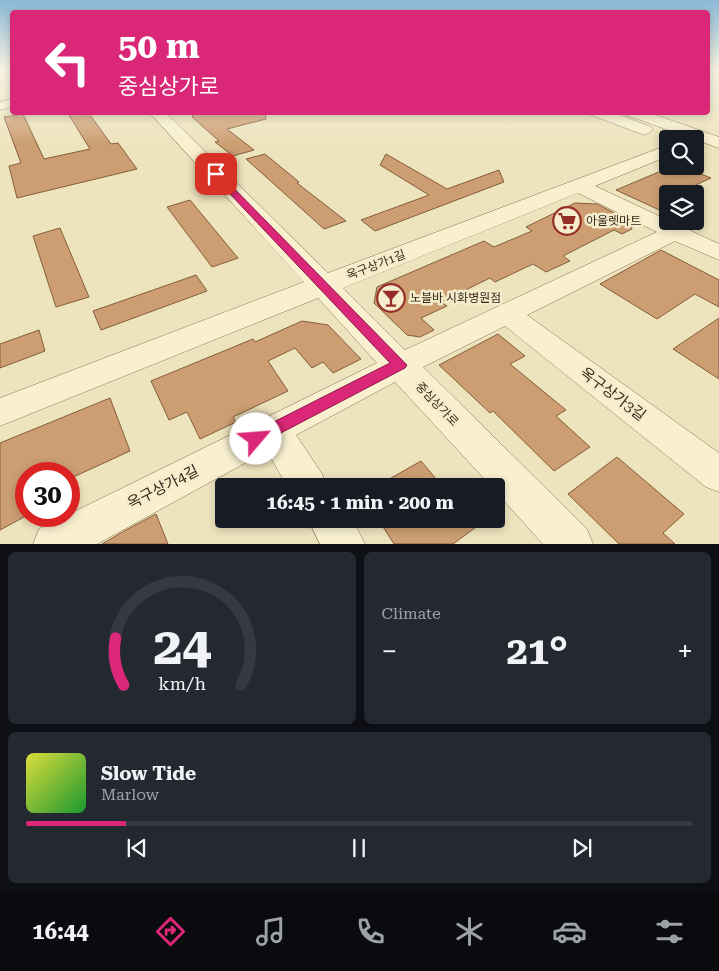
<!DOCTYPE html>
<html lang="en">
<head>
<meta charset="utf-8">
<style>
	:root { --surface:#171b24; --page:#242831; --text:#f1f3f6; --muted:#9ea1a6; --line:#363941; --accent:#db2777 }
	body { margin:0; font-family:"Roboto Serif","Noto Sans KR",serif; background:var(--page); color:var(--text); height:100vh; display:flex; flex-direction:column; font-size:19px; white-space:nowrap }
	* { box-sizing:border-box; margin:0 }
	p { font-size:16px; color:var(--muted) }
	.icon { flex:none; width:28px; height:28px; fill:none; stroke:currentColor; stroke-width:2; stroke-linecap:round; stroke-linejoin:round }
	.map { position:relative; height:544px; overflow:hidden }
	.sheet { display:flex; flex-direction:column; gap:8px; padding:8px; background:#0d0f14; flex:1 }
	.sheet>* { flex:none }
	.hud { position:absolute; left:10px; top:10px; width:700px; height:105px; border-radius:5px; box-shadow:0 2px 8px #0003; background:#db2777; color:#fff; overflow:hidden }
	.controls { position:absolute; left:659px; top:130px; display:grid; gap:10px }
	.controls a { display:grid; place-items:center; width:45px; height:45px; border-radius:5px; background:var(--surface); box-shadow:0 2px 8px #0003; font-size:25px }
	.speed { position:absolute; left:15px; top:462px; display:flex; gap:10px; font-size:25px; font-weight:700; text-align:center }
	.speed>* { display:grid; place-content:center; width:65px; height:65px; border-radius:50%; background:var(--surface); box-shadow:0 2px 8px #0003; line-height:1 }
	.speed .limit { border:8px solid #d22; background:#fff; color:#111 }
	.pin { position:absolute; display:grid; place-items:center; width:42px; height:42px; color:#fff; margin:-21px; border-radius:10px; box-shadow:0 2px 8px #0006 }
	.me { position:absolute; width:55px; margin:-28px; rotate:63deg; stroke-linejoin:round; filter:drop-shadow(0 0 4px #0008) }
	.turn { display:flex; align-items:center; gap:18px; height:105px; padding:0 25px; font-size:22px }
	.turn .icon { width:65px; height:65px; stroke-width:2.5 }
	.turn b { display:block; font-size:35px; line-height:42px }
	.big { font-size:38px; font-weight:700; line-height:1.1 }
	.sheet .card { flex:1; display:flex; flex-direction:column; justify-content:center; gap:8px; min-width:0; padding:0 18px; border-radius:8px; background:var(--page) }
	.sheet .dial { align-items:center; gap:0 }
	.dial svg { height:130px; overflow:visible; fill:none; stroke:var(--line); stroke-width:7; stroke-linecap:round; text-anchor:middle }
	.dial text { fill:var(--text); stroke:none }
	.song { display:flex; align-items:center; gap:15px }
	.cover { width:60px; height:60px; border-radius:8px; background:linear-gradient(135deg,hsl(60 70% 55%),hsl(130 70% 35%)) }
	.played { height:5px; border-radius:2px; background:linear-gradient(90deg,var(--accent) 15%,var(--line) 15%) }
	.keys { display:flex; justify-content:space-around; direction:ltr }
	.heat { display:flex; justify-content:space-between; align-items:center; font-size:28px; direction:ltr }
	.sheet .tiles { flex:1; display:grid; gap:8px; grid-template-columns:1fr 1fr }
	.card:last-child { grid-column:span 2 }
	.trip { position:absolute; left:215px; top:478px; width:290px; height:50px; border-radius:5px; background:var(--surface); box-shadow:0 2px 8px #0003; font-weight:700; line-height:50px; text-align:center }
	.tabs { display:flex; height:80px; justify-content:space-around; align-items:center; background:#090b0e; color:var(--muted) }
	.tabs .icon { width:35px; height:35px }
	.tabs .active { color:var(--accent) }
	.tabs b { font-size:22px; color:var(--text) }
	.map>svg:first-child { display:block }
	.building { fill:#cc9e72; stroke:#845e3c }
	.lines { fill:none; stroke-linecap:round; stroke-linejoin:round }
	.minor-casing { stroke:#857356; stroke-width:1 }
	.minor { fill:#f9f0d0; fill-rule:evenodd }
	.route { fill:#db2777; stroke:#8e194d }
	.labels { text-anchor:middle; stroke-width:5; stroke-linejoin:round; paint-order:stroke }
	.poi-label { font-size:12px; fill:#34291b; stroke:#f5eccc; text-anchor:start }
	.street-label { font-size:12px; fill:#34291b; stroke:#f5eccc }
	.near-street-label { font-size:15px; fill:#34291b; stroke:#f5eccc }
</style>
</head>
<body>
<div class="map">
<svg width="719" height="544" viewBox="0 0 719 544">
	<rect width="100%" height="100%" fill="#ede3bd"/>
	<g class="building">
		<path d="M 67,112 L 88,112 L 111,144 L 118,143 L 137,169 L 17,198 L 9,166 L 21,163 L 4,117 L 23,114 L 44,159 L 90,149 Z"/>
		<path d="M 194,112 L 265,112 L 266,119 L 227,129 L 254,150 L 233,156 L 215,142 L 219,141 L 192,117 Z"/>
		<path d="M 265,154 L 299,182 L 297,183 L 346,221 L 324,229 L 246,159 Z"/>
		<path d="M 386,154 L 447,189 L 499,170 L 504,182 L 375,231 L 361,220 L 429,195 L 380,165 Z"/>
		<path d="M 673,166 L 681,166 L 711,178 L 676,194 L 668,194 L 668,214 L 616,190 Z"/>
		<path d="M 190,200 L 238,258 L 212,267 L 167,207 Z"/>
		<path d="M 575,203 L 597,204 L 630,221 L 632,229 L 622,234 L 614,230 L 563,256 L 570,261 L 546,272 L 533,264 L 495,282 L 490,278 L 441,302 L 447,306 L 421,318 L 434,330 L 420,337 L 407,335 L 374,303 L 377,287 L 484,241 L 494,247 L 532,231 L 526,227 Z"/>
		<path d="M 60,228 L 89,297 L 56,307 L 33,236 Z"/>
		<path d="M 661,250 L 719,280 L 719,307 L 695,294 L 657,319 L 600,284 Z"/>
		<path d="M 196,275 L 207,291 L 101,330 L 93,311 Z"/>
		<path d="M 719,318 L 719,379 L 673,349 Z"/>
		<path d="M 302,321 L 328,325 L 361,359 L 333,373 L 323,362 L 312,368 L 295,348 L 268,361 L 288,391 L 233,417 L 236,422 L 200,439 L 187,412 L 169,420 L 151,381 L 253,339 L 255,342 Z"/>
		<path d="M 39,330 L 45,351 L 0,368 L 0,344 Z"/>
		<path d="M 498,334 L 525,356 L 510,364 L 566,410 L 556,416 L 590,447 L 554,471 L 493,411 L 490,413 L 439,365 Z"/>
		<path d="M 110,398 L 130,451 L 69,479 L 69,474 L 26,474 L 26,516 L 0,530 L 0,443 Z"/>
		<path d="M 617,457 L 684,514 L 663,533 L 675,544 L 619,544 L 568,494 Z"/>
		<path d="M 421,461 L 442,486 L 377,486 Z"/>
		<path d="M 156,514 L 168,544 L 102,544 L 126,530 Z"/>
		<path d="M 378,519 L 468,519 L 475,528 L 453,544 L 394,544 Z"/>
	</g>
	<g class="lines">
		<defs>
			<g id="minor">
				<path d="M 12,99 L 12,107 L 0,110 L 0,102 Z"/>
				<path d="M 149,112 L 165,112 L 328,273 L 668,145 L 668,156 L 595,186 L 719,244 L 719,260 L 675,241 L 527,315 L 719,453 L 719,492 L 706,487 L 505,326 L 423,367 L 587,529 L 593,544 L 543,544 L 496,492 L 496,486 L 491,486 L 395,382 L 296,435 L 322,474 L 327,486 L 287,486 L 267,451 L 97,544 L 33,544 L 39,529 L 377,363 L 318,298 L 0,426 L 0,398 L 304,282 ZM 578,193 L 657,232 L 405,350 L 343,288 Z"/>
				<path d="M 589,112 L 612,112 L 651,127 L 653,130 L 645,135 L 639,133 L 591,115 Z"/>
				<path d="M 624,112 L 647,112 L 719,137 L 719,148 L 626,115 Z"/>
				<path d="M 308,519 L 352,519 L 365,544 L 320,544 Z"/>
			</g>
		</defs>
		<use href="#minor" class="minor-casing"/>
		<use href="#minor" class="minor"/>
	</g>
	<linearGradient id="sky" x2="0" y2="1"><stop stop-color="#8bb8d5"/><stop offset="0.48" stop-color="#f7f2e1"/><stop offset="1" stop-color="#f7f2e1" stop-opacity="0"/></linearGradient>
	<rect width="719" height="145" fill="url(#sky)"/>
	<path class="route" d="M 213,173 L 219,173 L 407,365 L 405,368 L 256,446 L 250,444 L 248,439 L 250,434 L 390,363 L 213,176 Z"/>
	<defs>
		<symbol id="supermarket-ring" viewBox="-11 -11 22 22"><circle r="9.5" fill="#f5eccc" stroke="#942e26" stroke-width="1.5"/><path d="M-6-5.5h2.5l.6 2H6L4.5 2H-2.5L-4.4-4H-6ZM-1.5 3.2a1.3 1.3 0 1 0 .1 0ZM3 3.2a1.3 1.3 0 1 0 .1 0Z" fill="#942e26"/></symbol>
		<symbol id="bar-ring" viewBox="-11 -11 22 22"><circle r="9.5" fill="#f5eccc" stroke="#942e26" stroke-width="1.5"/><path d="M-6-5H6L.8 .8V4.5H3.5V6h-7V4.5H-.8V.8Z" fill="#942e26"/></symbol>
	</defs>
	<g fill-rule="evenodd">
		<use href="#supermarket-ring" x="551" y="205" width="32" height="32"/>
		<use href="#bar-ring" x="375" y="282" width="32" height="32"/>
	</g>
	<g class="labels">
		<g class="poi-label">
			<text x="586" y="225">아울렛마트</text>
			<text x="410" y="302">노블바 시화병원점</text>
		</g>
		<g class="street-label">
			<text transform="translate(376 265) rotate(-21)" y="4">옥구상가1길</text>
			<text transform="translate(437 404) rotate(46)" y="4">중심상가로</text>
		</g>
		<g class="near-street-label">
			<text transform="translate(613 394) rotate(37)" y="5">옥구상가3길</text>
			<text transform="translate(163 487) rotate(-27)" y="5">옥구상가4길</text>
		</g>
	</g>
</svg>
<div class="controls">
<a><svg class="icon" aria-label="search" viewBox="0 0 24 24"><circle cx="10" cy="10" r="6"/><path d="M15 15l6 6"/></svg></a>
<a><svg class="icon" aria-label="layers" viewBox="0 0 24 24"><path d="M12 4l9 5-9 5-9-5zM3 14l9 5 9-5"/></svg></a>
</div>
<div class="speed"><div class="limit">30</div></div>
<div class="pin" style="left:216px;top:174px;background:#d93025"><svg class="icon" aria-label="arrive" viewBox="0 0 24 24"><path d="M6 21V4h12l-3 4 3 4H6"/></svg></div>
<svg class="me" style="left:256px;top:439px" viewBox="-20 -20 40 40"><circle r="19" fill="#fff"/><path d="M0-13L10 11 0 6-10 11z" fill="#db2777"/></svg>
<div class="trip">16:45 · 1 min · 200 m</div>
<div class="hud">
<div class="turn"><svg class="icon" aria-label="left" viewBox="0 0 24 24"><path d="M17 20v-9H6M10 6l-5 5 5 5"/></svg><div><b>50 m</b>중심상가로</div></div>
</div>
</div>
<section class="sheet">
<div class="tiles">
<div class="card dial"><svg viewBox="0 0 100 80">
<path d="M14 69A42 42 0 1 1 86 69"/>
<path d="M14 69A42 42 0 0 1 9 40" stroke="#db2777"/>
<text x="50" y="56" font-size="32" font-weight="700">24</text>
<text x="50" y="72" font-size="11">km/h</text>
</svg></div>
<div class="card"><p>Climate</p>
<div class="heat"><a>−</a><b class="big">21°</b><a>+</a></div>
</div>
<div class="card">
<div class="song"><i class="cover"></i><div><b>Slow Tide</b><p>Marlow</p></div></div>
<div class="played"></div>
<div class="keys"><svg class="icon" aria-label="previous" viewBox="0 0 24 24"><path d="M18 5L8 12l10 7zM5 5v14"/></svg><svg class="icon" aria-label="pause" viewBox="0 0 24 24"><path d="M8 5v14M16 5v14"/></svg><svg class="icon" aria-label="next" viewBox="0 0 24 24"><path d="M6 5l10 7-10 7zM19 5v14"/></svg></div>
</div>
</div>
</section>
<nav class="tabs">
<b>16:44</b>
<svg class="icon active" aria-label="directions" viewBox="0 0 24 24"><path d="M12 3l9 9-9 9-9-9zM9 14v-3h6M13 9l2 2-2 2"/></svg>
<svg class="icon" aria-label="music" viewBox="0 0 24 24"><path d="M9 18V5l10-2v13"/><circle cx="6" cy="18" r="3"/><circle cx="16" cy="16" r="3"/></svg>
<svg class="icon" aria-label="phone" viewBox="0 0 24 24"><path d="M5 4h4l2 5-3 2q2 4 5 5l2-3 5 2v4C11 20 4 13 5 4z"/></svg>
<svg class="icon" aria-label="climate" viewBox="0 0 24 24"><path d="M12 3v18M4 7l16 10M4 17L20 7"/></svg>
<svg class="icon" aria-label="car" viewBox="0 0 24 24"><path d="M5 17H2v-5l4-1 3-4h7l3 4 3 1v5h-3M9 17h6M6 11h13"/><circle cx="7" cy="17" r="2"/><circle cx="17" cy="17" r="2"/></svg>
<svg class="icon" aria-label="filters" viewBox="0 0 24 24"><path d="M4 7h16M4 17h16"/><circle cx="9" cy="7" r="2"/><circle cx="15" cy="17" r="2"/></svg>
</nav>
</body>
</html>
